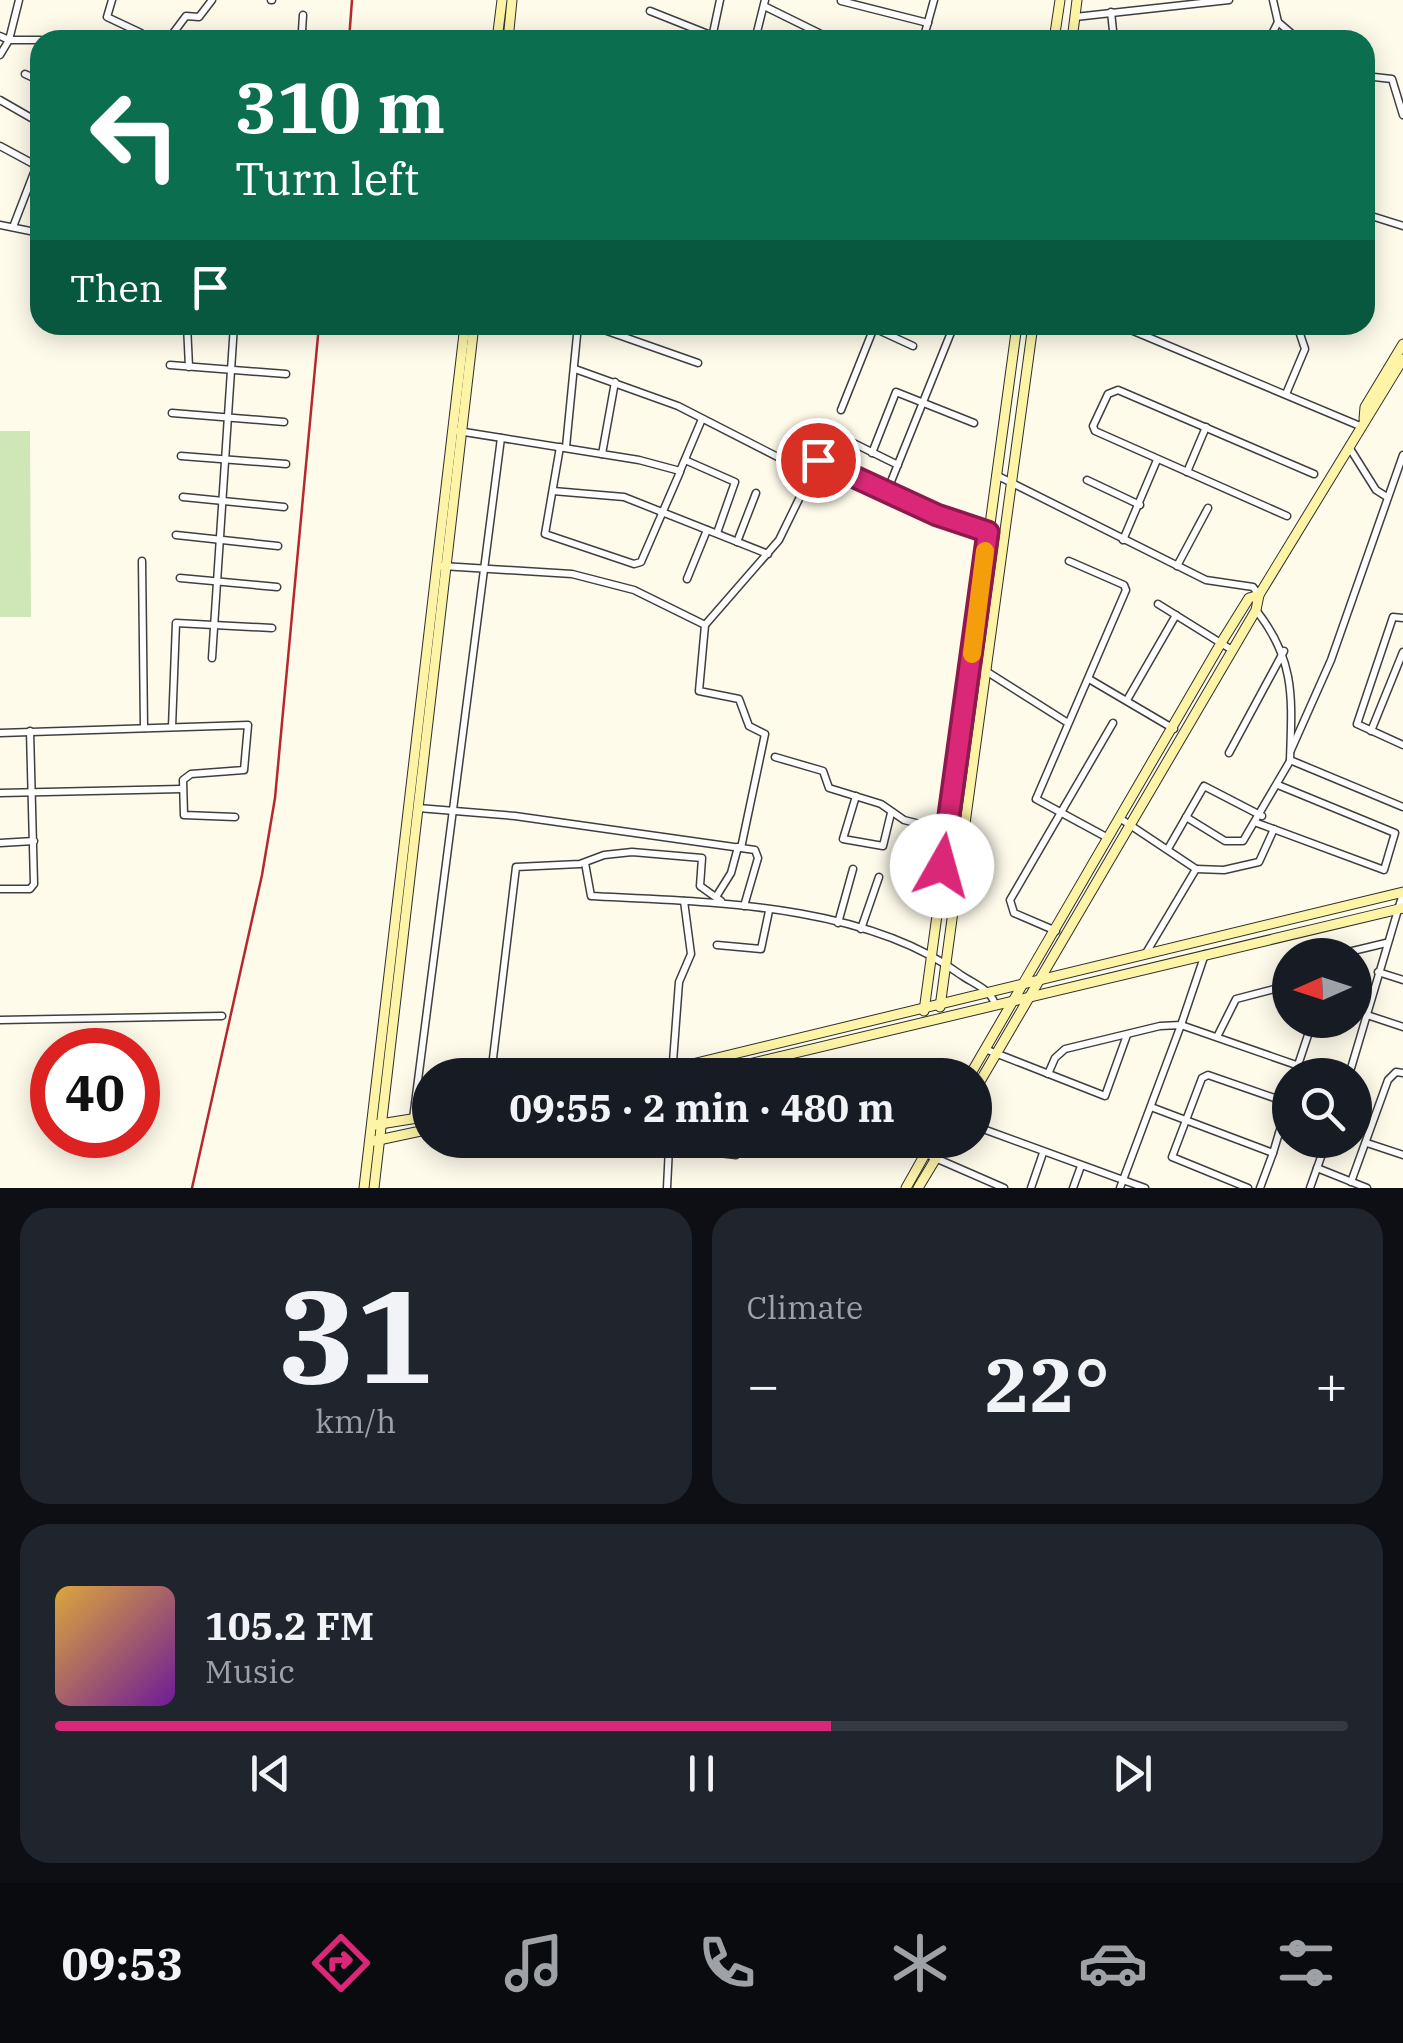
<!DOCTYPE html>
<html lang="en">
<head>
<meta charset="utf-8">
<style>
	:root { --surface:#171b24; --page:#20242c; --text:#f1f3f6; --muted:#9ea1a6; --line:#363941; --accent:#db2777 }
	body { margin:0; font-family:"IBM Plex Serif",serif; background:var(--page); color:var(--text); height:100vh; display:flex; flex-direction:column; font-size:38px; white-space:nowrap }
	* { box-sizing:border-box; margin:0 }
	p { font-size:32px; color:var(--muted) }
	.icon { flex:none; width:55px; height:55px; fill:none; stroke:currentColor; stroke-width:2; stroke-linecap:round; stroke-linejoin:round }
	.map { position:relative; height:1188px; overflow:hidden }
	.details { display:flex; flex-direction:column; gap:20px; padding:20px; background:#0d0f14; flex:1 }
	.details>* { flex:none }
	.top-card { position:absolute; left:30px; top:30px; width:1345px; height:305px; border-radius:30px; box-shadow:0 5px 25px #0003; background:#0b6e4f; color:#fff; overflow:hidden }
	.needle { width:65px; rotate:267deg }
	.controls { position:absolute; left:1272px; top:938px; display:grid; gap:20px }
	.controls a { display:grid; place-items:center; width:100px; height:100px; border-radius:50%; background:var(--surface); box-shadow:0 5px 25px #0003; font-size:50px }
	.speed { position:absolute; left:30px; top:1028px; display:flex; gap:20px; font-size:50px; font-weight:700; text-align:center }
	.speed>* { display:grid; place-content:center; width:130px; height:130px; border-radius:50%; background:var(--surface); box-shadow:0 5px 25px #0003; line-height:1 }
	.speed .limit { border:15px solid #d22; background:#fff; color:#111 }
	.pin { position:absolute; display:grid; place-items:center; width:85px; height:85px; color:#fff; margin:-42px; border:5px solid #fff; border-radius:50%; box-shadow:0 2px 10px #0007 }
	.me { position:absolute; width:110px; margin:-55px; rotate:7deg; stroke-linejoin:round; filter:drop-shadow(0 0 8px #0008) }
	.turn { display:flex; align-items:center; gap:35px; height:210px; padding:0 40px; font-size:45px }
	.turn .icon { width:130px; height:130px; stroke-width:2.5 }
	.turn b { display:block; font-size:70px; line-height:85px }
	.then { display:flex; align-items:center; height:95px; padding:0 40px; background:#0003; gap:20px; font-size:38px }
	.big { font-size:75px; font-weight:700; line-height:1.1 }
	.details .card { flex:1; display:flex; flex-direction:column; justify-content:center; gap:15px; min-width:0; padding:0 35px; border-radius:30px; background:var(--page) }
	.details .dial { align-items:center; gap:0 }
	.dial b { font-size:130px; line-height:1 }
	.song { display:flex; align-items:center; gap:30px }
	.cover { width:120px; height:120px; border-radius:15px; background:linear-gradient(135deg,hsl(40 70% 55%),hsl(280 70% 35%)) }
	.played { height:10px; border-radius:5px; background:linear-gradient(90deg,var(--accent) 60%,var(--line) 60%) }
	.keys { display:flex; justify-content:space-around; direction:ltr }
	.heat { display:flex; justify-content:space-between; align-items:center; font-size:55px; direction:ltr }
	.details .tiles { flex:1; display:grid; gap:20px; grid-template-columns:1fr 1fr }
	.card:last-child { grid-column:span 2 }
	.trip { position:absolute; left:412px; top:1058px; width:580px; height:100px; border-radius:50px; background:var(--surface); box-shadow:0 5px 25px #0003; font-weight:700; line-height:100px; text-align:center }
	.tab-bar { display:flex; height:160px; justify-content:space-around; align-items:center; background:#090b0e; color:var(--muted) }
	.tab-bar .icon { width:70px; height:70px }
	.tab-bar .active { color:var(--accent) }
	.tab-bar b { font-size:45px; color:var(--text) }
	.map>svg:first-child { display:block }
	.green { fill:#cfe7b6 }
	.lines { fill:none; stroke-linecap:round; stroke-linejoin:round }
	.street-casing { stroke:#3f3f3f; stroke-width:9 }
	.secondary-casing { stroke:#2e2e2e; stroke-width:11 }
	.street { stroke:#fff; stroke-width:6 }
	.secondary { stroke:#fdf4a8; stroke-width:9 }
	.rail { stroke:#b7282d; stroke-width:2.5 }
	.route-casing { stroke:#8e194d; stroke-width:25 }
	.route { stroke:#db2777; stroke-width:18 }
	.slow { stroke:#f59e0b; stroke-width:18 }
</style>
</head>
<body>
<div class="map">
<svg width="1403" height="1188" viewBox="0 0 1403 1188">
	<rect width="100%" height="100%" fill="#fefbeb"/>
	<path class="green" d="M 0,431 L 30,431 L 31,617 L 0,617 Z"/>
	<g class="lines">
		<defs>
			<g id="street">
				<path d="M 19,0 L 9,40 L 40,40"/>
				<path d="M 112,0 L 107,17 L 141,33"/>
				<path d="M 271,0 L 272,0"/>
				<path d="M 1273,0 L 1278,22 L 1299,40"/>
				<path d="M 841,1 L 928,23"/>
				<path d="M 764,6 L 833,40"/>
				<path d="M 650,11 L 723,40"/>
				<path d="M 1111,12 L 1114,40"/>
				<path d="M 303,15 L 302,31 L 310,40"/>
				<path d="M 1075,17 L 1229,0"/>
				<path d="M 713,33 L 720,0"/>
				<path d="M 0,36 L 9,40 L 0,55"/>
				<path d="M 44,40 L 70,40"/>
				<path d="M 168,40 L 186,16 L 199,17 L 212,0"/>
				<path d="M 755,40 L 765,0"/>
				<path d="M 923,40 L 934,0"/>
				<path d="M 1269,40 L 1278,22"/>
				<path d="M 25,74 L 40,81"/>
				<path d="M 1365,76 L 1392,79 L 1403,115"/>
				<path d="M 0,100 L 40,123"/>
				<path d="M 0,146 L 39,167"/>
				<path d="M 1365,214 L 1403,226"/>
				<path d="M 0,225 L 40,233"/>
				<path d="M 13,227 L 40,157"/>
				<path d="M 187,325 L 189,367"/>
				<path d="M 590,325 L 698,363"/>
				<path d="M 1119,325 L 1360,426"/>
				<path d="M 874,328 L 913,346"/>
				<path d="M 170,365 L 286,374"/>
				<path d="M 575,369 L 678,406 L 809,473"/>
				<path d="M 1286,394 L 1305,349 L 1297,325"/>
				<path d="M 841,410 L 875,325"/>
				<path d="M 172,413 L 284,422"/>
				<path d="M 458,431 L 639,460 L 680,471 L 702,419"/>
				<path d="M 837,435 L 898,465"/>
				<path d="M 560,447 L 545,534 L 634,564 L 641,562 L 680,472"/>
				<path d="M 566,447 L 578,325"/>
				<path d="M 1349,447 L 1376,490 L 1387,497"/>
				<path d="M 872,453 L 896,392 L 974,423"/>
				<path d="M 602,454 L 615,382"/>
				<path d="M 181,456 L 286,464"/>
				<path d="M 685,460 L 735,482 L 717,533"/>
				<path d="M 1187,472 L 1206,427"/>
				<path d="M 996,475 L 1206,580 L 1253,587 L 1259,595"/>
				<path d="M 1087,480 L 1140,505"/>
				<path d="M 888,489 L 937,515 L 988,532"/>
				<path d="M 553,491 L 624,497 L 768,554"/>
				<path d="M 183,497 L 284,507"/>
				<path d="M 1287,516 L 1095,431 L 1093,426 L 1108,394 L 1118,390 L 1314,474"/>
				<path d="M 176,535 L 278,546"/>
				<path d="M 1123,540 L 1157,460"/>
				<path d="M 737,542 L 756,493"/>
				<path d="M 142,561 L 144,728"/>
				<path d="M 1069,561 L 1124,585 L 1126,590 L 1036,799 L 1108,838"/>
				<path d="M 442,566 L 572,574 L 634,590 L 705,625 L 779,540 L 818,460 L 888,489 L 954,325"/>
				<path d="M 1177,566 L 1208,508"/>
				<path d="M 180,578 L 277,587"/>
				<path d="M 687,579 L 707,530"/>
				<path d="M 1158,604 L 1232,650"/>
				<path d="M 1256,610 C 1296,661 1292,698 1290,760 L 1403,807"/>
				<path d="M 1403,618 L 1393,617 L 1357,724 L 1403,745"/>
				<path d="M 705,625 L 699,691 L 739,699 L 749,726 L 765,734 L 741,848"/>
				<path d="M 212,658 L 234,325"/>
				<path d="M 971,669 L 989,673 L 1068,723"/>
				<path d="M 1089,679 L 1174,729"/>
				<path d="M 1127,700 L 1176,615"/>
				<path d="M 172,727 L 176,623 L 272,628"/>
				<path d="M 1371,731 L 1403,652"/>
				<path d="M 0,733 L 248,725 L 244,770 L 191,774 L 183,780 L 184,815 L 235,817"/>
				<path d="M 1291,750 L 1331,660 L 1403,455"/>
				<path d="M 1229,753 L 1284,651"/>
				<path d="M 775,757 L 823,771 L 829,788 L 881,804 L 904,820 L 963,835"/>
				<path d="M 0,793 L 182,789"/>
				<path d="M 856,796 L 843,839 L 883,846 L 891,813"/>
				<path d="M 418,808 L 515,816 L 755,850 L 758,858 L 744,906"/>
				<path d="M 1186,817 L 1225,841 L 1243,841 L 1290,761"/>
				<path d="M 1121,819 L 1196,869 L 1146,953"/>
				<path d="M 1257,823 L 1384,870 L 1395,833 L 1278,785"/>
				<path d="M 0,843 L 34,841"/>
				<path d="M 1169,847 L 1204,786 L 1262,816"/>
				<path d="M 585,863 L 591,896 C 707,902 864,903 961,975 C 974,984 990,989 995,1004"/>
				<path d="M 1196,869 L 1224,870 L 1259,862 L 1274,829"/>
				<path d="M 0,889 L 30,889 L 34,884 L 30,731"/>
				<path d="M 716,897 L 731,873 L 738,847"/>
				<path d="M 838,923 L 853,869"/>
				<path d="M 861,929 L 879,877"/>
				<path d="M 1056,931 L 1014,913 L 1010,900 L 1113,723"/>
				<path d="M 717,945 L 761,949 L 769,911"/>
				<path d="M 1205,954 L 1181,1025 L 1325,1075"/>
				<path d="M 1336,955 L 1386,943"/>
				<path d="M 1378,972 L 1403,980"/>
				<path d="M 1367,1015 L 1403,1027"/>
				<path d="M 0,1020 L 222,1016"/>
				<path d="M 1217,1037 L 1236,999 L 1290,985"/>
				<path d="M 985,1049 L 1105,1096 L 1127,1035"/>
				<path d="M 1298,1065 L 1313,1020"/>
				<path d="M 1048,1074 L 1055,1058 L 1065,1049 L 1160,1026 L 1181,1025 L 1120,1188"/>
				<path d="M 491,1075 L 516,867 L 580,864 L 604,855 L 632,852 L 702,858 L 700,886 L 721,901"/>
				<path d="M 672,1075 L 679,982 L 691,954 L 684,901"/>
				<path d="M 1349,1075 L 1403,893"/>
				<path d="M 1151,1107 L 1273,1153 L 1279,1133 L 1290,1137"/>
				<path d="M 413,1119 L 501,438"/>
				<path d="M 975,1126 L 1145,1188"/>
				<path d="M 1299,1140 L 1324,1149"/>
				<path d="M 1367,1143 L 1403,1155"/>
				<path d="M 926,1154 L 1004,1188"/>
				<path d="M 1317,1168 L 1367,1188"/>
				<path d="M 1351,1182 L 1388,1080 L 1396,1072 L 1403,1073"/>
				<path d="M 667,1188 L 669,1147 L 736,1155"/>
				<path d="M 1031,1188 L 1043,1153"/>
				<path d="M 1073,1188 L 1081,1166"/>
				<path d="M 1248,1188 L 1172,1157 L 1202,1078 L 1208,1075 L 1283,1101 L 1286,1110 L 1279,1133"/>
				<path d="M 1260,1188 L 1273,1153"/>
				<path d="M 1310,1188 L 1327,1140"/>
			</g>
			<g id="secondary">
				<path d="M 497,40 L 502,0"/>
				<path d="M 508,40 L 512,0"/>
				<path d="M 1054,40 L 1060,0"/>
				<path d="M 1072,40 L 1077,0"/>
				<path d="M 1364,419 L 1365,407 L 1403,344"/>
				<path d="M 940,1007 L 1033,325"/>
				<path d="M 924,1011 L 1017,325"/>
				<path d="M 647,1075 L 1403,892"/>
				<path d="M 703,1075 L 1403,908"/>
				<path d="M 970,1075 L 1221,643 L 1249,598 L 1259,595"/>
				<path d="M 975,1090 L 1256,610 L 1259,595 L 1403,359"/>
				<path d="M 374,1125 L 430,1116"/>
				<path d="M 374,1141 L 430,1129"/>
				<path d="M 364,1188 L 465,325"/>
				<path d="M 374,1188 L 474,325"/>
				<path d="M 906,1188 L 933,1140"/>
				<path d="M 918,1188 L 947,1140"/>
			</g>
		</defs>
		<use href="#street" class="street-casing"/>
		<use href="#secondary" class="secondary-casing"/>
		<use href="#street" class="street"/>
		<use href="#secondary" class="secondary"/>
		<g class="rail">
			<path d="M 349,40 L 352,0"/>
			<path d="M 192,1188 L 262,875 L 275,798 L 319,325"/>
		</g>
	</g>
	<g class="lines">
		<defs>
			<path id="route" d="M 818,460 L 937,515 L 988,532 L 942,866"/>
		</defs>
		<use href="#route" class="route-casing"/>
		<use href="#route" class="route"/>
		<path class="slow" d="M 972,654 L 985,551"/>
	</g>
</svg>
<div class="controls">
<a><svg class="needle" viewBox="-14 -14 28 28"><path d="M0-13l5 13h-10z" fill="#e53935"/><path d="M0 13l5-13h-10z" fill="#9ea1a6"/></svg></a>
<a><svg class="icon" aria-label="search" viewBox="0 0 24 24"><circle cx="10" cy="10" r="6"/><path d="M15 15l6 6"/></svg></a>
</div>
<div class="speed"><div class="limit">40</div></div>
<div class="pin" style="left:818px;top:460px;background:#d93025"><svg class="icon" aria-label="arrive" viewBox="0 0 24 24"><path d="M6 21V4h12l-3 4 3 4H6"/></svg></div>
<svg class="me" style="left:942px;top:866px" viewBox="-20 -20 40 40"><circle r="19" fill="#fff"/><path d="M0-13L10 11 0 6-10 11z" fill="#db2777"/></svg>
<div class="trip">09:55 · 2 min · 480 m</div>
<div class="top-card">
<div class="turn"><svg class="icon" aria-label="left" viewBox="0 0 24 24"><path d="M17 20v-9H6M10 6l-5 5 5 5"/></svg><div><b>310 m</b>Turn left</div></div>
<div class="then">Then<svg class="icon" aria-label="arrive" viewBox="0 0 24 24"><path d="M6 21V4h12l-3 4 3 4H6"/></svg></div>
</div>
</div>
<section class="details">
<div class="tiles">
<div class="card dial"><b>31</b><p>km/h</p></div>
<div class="card"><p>Climate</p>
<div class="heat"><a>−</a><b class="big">22°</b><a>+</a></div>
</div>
<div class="card">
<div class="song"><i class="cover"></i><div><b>105.2 FM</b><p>Music</p></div></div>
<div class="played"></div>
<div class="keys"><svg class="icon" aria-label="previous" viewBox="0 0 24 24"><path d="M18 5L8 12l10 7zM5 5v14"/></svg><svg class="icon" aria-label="pause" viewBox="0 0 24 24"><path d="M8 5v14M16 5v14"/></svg><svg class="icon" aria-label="next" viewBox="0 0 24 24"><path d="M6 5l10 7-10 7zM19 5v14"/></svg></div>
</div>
</div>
</section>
<nav class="tab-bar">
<b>09:53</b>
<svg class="icon active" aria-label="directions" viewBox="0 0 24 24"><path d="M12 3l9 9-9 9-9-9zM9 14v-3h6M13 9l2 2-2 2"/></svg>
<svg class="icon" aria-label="music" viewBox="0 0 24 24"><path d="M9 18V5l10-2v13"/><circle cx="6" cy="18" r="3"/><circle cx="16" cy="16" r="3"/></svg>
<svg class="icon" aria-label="phone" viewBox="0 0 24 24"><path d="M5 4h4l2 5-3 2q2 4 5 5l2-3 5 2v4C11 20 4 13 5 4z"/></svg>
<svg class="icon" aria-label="climate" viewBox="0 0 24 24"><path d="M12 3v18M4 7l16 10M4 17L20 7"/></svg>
<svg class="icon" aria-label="car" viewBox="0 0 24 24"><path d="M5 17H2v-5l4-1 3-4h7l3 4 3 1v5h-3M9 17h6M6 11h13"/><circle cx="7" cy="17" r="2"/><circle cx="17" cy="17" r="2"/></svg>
<svg class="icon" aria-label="filters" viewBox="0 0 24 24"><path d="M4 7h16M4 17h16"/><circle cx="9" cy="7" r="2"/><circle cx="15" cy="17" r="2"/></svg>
</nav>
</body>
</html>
